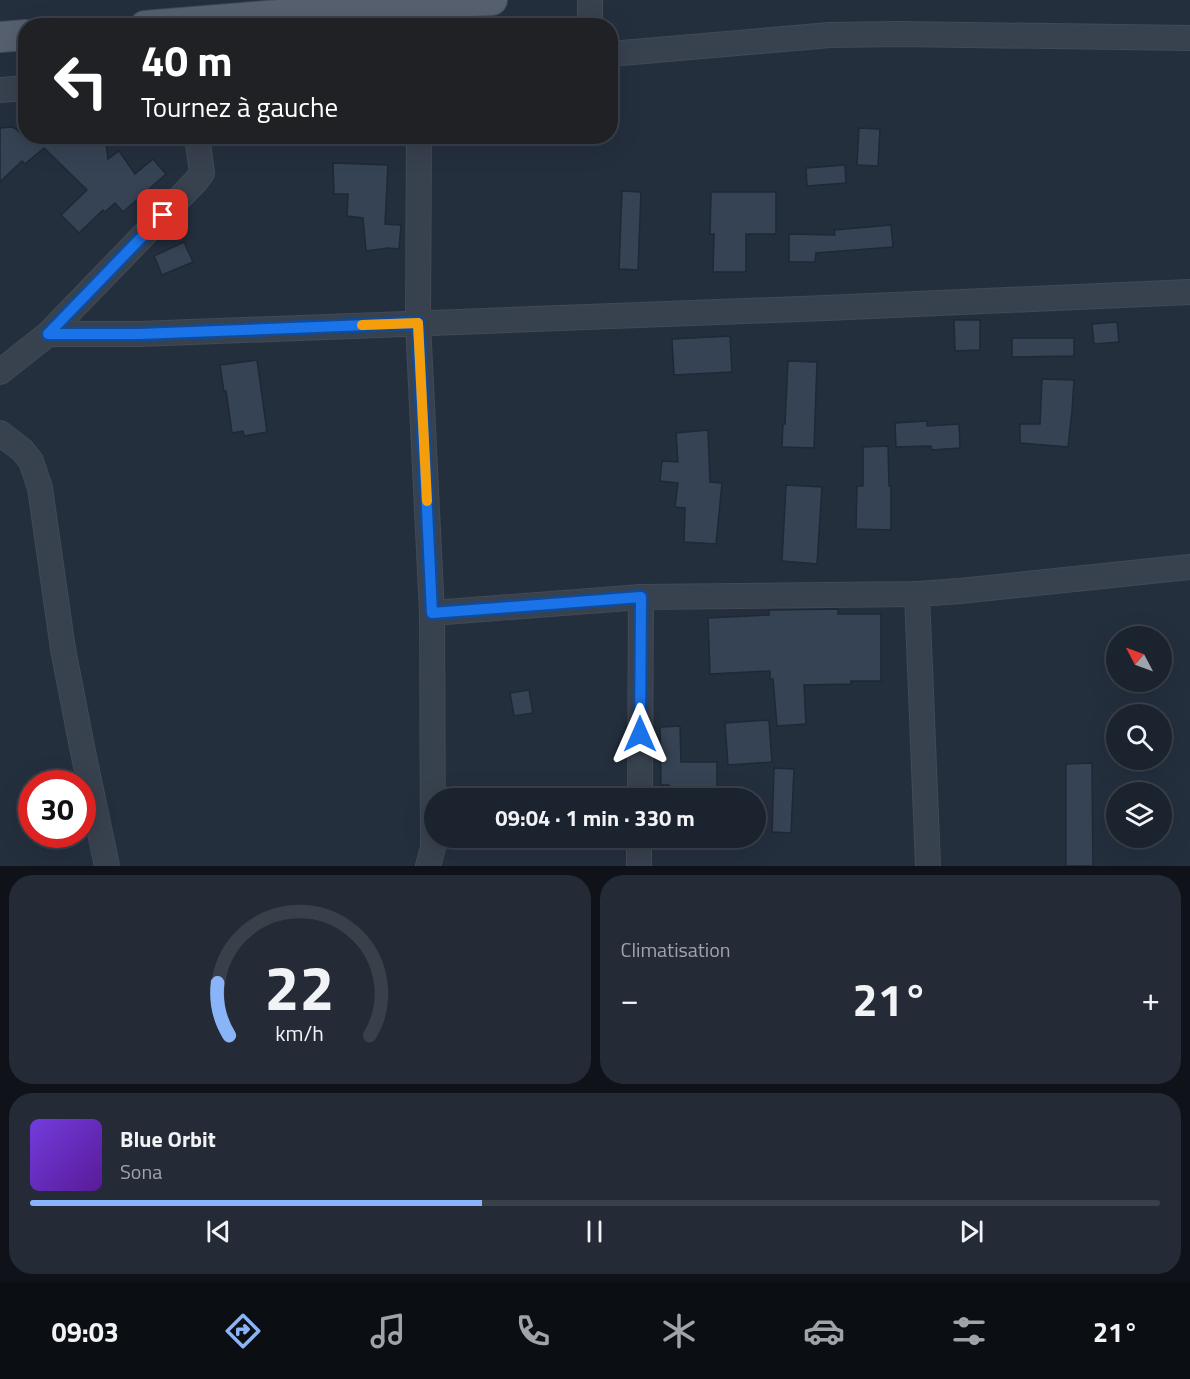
<!DOCTYPE html>
<html lang="fr">
<head>
<meta charset="utf-8">
<style>
	:root { --surface:#1b232e; --page:#242b36; --text:#f1f3f6; --muted:#a0a4aa; --line:#39404a; --accent:#8ab4f8 }
	body { margin:0; font-family:"Titillium Web",sans-serif; background:var(--page); color:var(--text); height:100vh; display:flex; flex-direction:column; font-size:22px; white-space:nowrap }
	* { box-sizing:border-box; margin:0 }
	p { font-size:20px; color:var(--muted) }
	.icon { flex:none; width:33px; height:33px; fill:none; stroke:currentColor; stroke-width:2; stroke-linecap:round; stroke-linejoin:round }
	.map { position:relative; height:866px; overflow:hidden }
	.drawer { display:flex; flex-direction:column; gap:9px; padding:9px; background:#0f1319; flex:1 }
	.drawer>* { flex:none }
	.guide { position:absolute; left:18px; top:18px; width:600px; height:126px; border-radius:24px; box-shadow:0 6px 24px #0002,0 0 0 2px var(--line); background:#202124; color:#fff; overflow:hidden }
	.needle { width:39px; rotate:311deg }
	.fabs { position:absolute; left:1106px; top:626px; display:grid; gap:12px }
	.fabs a { display:grid; place-items:center; width:66px; height:66px; border-radius:50%; background:var(--surface); box-shadow:0 6px 24px #0002,0 0 0 2px var(--line); font-size:30px }
	.speed { position:absolute; left:18px; top:770px; display:flex; gap:12px; font-size:30px; font-weight:700; text-align:center }
	.speed>* { display:grid; place-content:center; width:78px; height:78px; border-radius:50%; background:var(--surface); box-shadow:0 6px 24px #0002,0 0 0 2px var(--line); line-height:1 }
	.speed .limit { border:9px solid #d22; background:#fff; color:#111 }
	.pin { position:absolute; display:grid; place-items:center; width:51px; height:51px; color:#fff; margin:-26px; border-radius:12px; box-shadow:0 3px 9px #0006 }
	.me { position:absolute; width:66px; margin:-33px; rotate:0deg; stroke-linejoin:round; filter:drop-shadow(0 0 4px #0008) }
	.turn { display:flex; align-items:center; gap:21px; height:126px; padding:0 24px; font-size:27px }
	.turn .icon { width:78px; height:78px; stroke-width:2.5 }
	.turn b { display:block; font-size:42px; line-height:51px }
	.big { font-size:45px; font-weight:700; line-height:1.1 }
	.drawer .widget { flex:1; display:flex; flex-direction:column; justify-content:center; gap:9px; min-width:0; padding:0 21px; border-radius:24px; background:var(--page) }
	.drawer .dial { align-items:center; gap:0 }
	.dial svg { height:156px; overflow:visible; fill:none; stroke:var(--line); stroke-width:7; stroke-linecap:round; text-anchor:middle }
	.dial text { fill:var(--text); stroke:none }
	.song { display:flex; align-items:center; gap:18px }
	.cover { width:72px; height:72px; border-radius:9px; background:linear-gradient(135deg,hsl(260 70% 55%),hsl(270 70% 35%)) }
	.played { height:6px; border-radius:3px; background:linear-gradient(90deg,var(--accent) 40%,var(--line) 40%) }
	.keys { display:flex; justify-content:space-around; direction:ltr }
	.heat { display:flex; justify-content:space-between; align-items:center; font-size:33px; direction:ltr }
	.drawer .tiles { flex:1; display:grid; gap:9px; grid-template-columns:1fr 1fr }
	.widget:last-child { grid-column:span 2 }
	.trip { position:absolute; left:424px; top:788px; width:342px; height:60px; border-radius:30px; background:var(--surface); box-shadow:0 6px 24px #0002,0 0 0 2px var(--line); font-weight:700; line-height:60px; text-align:center }
	.tabs { display:flex; height:96px; justify-content:space-around; align-items:center; background:#0b0e12; color:var(--muted) }
	.tabs .icon { width:42px; height:42px }
	.tabs .on { color:var(--accent) }
	.tabs b { font-size:27px; color:var(--text) }
	.map>svg:first-child { display:block }
	.building { fill:#364354; stroke:#1f2835; stroke-width:1.5 }
	.lines { fill:none; stroke-linecap:round; stroke-linejoin:round }
	.minor-casing { stroke:#414a57; stroke-width:26 }
	.major-casing { stroke:#414a57; stroke-width:32 }
	.minor { stroke:#38414e; stroke-width:24 }
	.major { stroke:#56606e; stroke-width:30 }
	.route-casing { stroke:#114b97; stroke-width:15 }
	.route { stroke:#1a73e8; stroke-width:10 }
	.slow { stroke:#f59e0b; stroke-width:10 }
</style>
</head>
<body>
<div class="map">
<svg width="1190" height="866" viewBox="0 0 1190 866">
	<rect width="100%" height="100%" fill="#242f3e"/>
	<g class="building">
		<path d="M 12,127 L 16,129 L 23,136 L 105,136 L 108,159 L 119,151 L 135,174 L 153,159 L 166,174 L 123,212 L 115,203 L 105,212 L 103,210 L 79,233 L 61,215 L 87,190 L 44,148 L 25,164 L 22,161 L 0,182 L 0,128 Z"/>
		<path d="M 859,128 L 880,129 L 878,166 L 857,165 Z"/>
		<path d="M 333,163 L 388,165 L 385,224 L 401,225 L 399,249 L 388,248 L 366,251 L 363,218 L 347,216 L 348,194 L 334,194 Z"/>
		<path d="M 845,165 L 846,183 L 807,186 L 806,168 Z"/>
		<path d="M 622,191 L 641,192 L 638,270 L 619,269 Z"/>
		<path d="M 711,192 L 776,192 L 776,234 L 746,234 L 746,272 L 713,272 L 714,234 L 710,234 Z"/>
		<path d="M 891,225 L 893,247 L 816,253 L 815,262 L 789,262 L 789,234 L 835,235 L 834,230 Z"/>
		<path d="M 184,242 L 193,262 L 162,275 L 154,256 Z"/>
		<path d="M 954,320 L 980,320 L 980,350 L 955,351 Z"/>
		<path d="M 1117,322 L 1119,342 L 1094,344 L 1092,324 Z"/>
		<path d="M 730,336 L 732,372 L 674,375 L 672,339 Z"/>
		<path d="M 1012,338 L 1074,338 L 1074,356 L 1012,357 Z"/>
		<path d="M 257,360 L 267,432 L 244,436 L 243,431 L 232,433 L 226,391 L 224,392 L 220,365 Z"/>
		<path d="M 788,361 L 817,362 L 814,448 L 782,447 L 783,424 L 785,424 Z"/>
		<path d="M 1042,379 L 1074,380 L 1072,411 L 1068,447 L 1020,443 L 1020,424 L 1040,424 Z"/>
		<path d="M 927,421 L 927,426 L 959,424 L 960,448 L 932,450 L 931,446 L 896,447 L 895,423 Z"/>
		<path d="M 708,430 L 710,482 L 722,483 L 716,544 L 684,542 L 685,508 L 675,507 L 678,483 L 660,481 L 662,461 L 678,462 L 676,433 Z"/>
		<path d="M 888,446 L 889,486 L 891,486 L 891,530 L 856,529 L 857,486 L 863,486 L 863,447 Z"/>
		<path d="M 786,485 L 822,487 L 817,564 L 782,561 Z"/>
		<path d="M 838,609 L 838,614 L 881,614 L 881,681 L 851,681 L 851,684 L 804,685 L 806,724 L 777,726 L 773,679 L 770,679 L 770,671 L 710,674 L 708,618 L 769,615 L 769,610 Z"/>
		<path d="M 529,690 L 533,713 L 514,716 L 510,693 Z"/>
		<path d="M 769,720 L 772,762 L 728,765 L 725,723 Z"/>
		<path d="M 680,726 L 681,762 L 717,762 L 717,795 L 669,795 L 669,785 L 661,785 L 660,727 Z"/>
		<path d="M 1092,763 L 1093,866 L 1066,866 L 1066,764 Z"/>
		<path d="M 774,768 L 794,769 L 791,833 L 772,832 Z"/>
	</g>
	<g class="lines">
		<defs>
			<g id="minor">
				<path d="M 590,0 L 590,26"/>
				<path d="M 610,54 L 830,35 L 899,34 L 1190,38"/>
				<path d="M 0,90 L 26,88"/>
				<path d="M 419,136 L 418,323 L 432,613 L 433,848 L 428,866"/>
				<path d="M 48,334 L 196,181 L 202,173 L 197,136"/>
				<path d="M 0,372 L 48,334 L 139,334 L 826,308 L 1190,292"/>
				<path d="M 0,433 L 22,450 L 31,461 L 40,488 L 63,649 L 82,747 L 107,866"/>
				<path d="M 917,594 L 928,866"/>
				<path d="M 432,613 L 641,597 L 917,594 L 960,591 L 1190,567"/>
				<path d="M 640,798 L 641,597"/>
				<path d="M 639,866 L 639,837"/>
			</g>
			<g id="major">
				<path d="M 145,26 L 412,4 L 492,0"/>
				<path d="M 0,37 L 26,35"/>
			</g>
		</defs>
		<use href="#minor" class="minor-casing"/>
		<use href="#major" class="major-casing"/>
		<use href="#minor" class="minor"/>
		<use href="#major" class="major"/>
	</g>
	<g class="lines">
		<defs>
			<path id="route" d="M 163,215 L 48,334 L 139,334 L 418,323 L 432,613 L 641,597 L 640,734"/>
		</defs>
		<use href="#route" class="route-casing"/>
		<use href="#route" class="route"/>
		<path class="slow" d="M 362,325 L 418,323 L 427,501"/>
	</g>
</svg>
<div class="fabs">
<a><svg class="needle" viewBox="-14 -14 28 28"><path d="M0-13l5 13h-10z" fill="#e53935"/><path d="M0 13l5-13h-10z" fill="#a0a4aa"/></svg></a>
<a><svg class="icon" aria-label="search" viewBox="0 0 24 24"><circle cx="10" cy="10" r="6"/><path d="M15 15l6 6"/></svg></a>
<a><svg class="icon" aria-label="layers" viewBox="0 0 24 24"><path d="M12 4l9 5-9 5-9-5zM3 14l9 5 9-5"/></svg></a>
</div>
<div class="speed"><div class="limit">30</div></div>
<div class="pin" style="left:163px;top:215px;background:#d93025"><svg class="icon" aria-label="arrive" viewBox="0 0 24 24"><path d="M6 21V4h12l-3 4 3 4H6"/></svg></div>
<svg class="me" style="left:640px;top:734px" viewBox="-20 -20 40 40"><path d="M0-17L14 15 0 8-14 15z" fill="#1a73e8" stroke="#fff" stroke-width="4"/></svg>
<div class="trip">09:04 · 1 min · 330 m</div>
<div class="guide">
<div class="turn"><svg class="icon" aria-label="left" viewBox="0 0 24 24"><path d="M17 20v-9H6M10 6l-5 5 5 5"/></svg><div><b>40 m</b>Tournez à gauche</div></div>
</div>
</div>
<section class="drawer">
<div class="tiles">
<div class="widget dial"><svg viewBox="0 0 100 80">
<path d="M14 69A42 42 0 1 1 86 69"/>
<path d="M14 69A42 42 0 0 1 8 42" stroke="#8ab4f8"/>
<text x="50" y="56" font-size="32" font-weight="700">22</text>
<text x="50" y="72" font-size="11">km/h</text>
</svg></div>
<div class="widget"><p>Climatisation</p>
<div class="heat"><a>−</a><b class="big">21°</b><a>+</a></div>
</div>
<div class="widget">
<div class="song"><i class="cover"></i><div><b>Blue Orbit</b><p>Sona</p></div></div>
<div class="played"></div>
<div class="keys"><svg class="icon" aria-label="previous" viewBox="0 0 24 24"><path d="M18 5L8 12l10 7zM5 5v14"/></svg><svg class="icon" aria-label="pause" viewBox="0 0 24 24"><path d="M8 5v14M16 5v14"/></svg><svg class="icon" aria-label="next" viewBox="0 0 24 24"><path d="M6 5l10 7-10 7zM19 5v14"/></svg></div>
</div>
</div>
</section>
<nav class="tabs">
<b>09:03</b>
<svg class="icon on" aria-label="directions" viewBox="0 0 24 24"><path d="M12 3l9 9-9 9-9-9zM9 14v-3h6M13 9l2 2-2 2"/></svg>
<svg class="icon" aria-label="music" viewBox="0 0 24 24"><path d="M9 18V5l10-2v13"/><circle cx="6" cy="18" r="3"/><circle cx="16" cy="16" r="3"/></svg>
<svg class="icon" aria-label="phone" viewBox="0 0 24 24"><path d="M5 4h4l2 5-3 2q2 4 5 5l2-3 5 2v4C11 20 4 13 5 4z"/></svg>
<svg class="icon" aria-label="climate" viewBox="0 0 24 24"><path d="M12 3v18M4 7l16 10M4 17L20 7"/></svg>
<svg class="icon" aria-label="car" viewBox="0 0 24 24"><path d="M5 17H2v-5l4-1 3-4h7l3 4 3 1v5h-3M9 17h6M6 11h13"/><circle cx="7" cy="17" r="2"/><circle cx="17" cy="17" r="2"/></svg>
<svg class="icon" aria-label="filters" viewBox="0 0 24 24"><path d="M4 7h16M4 17h16"/><circle cx="9" cy="7" r="2"/><circle cx="15" cy="17" r="2"/></svg>
<b>21°</b>
</nav>
</body>
</html>
